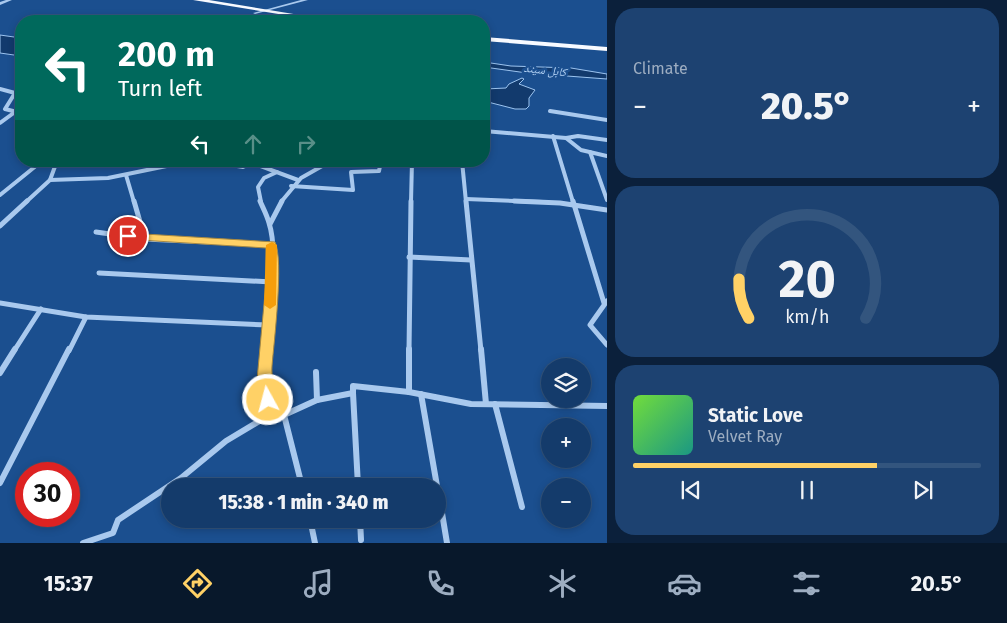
<!DOCTYPE html>
<html lang="en">
<head>
<meta charset="utf-8">
<style>
	:root { --surface:#143b6b; --page:#1d4271; --text:#f1f3f6; --muted:#9dadc1; --line:#33557e; --accent:#ffd166 }
	body { margin:0; font-family:"Fira Sans","Noto Naskh Arabic",sans-serif; background:var(--page); color:var(--text); height:100vh; display:flex; flex-direction:column; font-size:19px; white-space:nowrap }
	* { box-sizing:border-box; margin:0 }
	p { font-size:16px; color:var(--muted) }
	.icon { flex:none; width:28px; height:28px; fill:none; stroke:currentColor; stroke-width:2; stroke-linecap:round; stroke-linejoin:round }
	.map { position:relative; flex:1; overflow:hidden }
	.details { display:flex; flex-direction:column; gap:8px; padding:8px; background:#0b203b; width:400px }
	.details>* { flex:none }
	.guide { position:absolute; left:15px; top:15px; width:475px; height:152px; border-radius:20px; box-shadow:0 2px 8px #0003,0 0 0 1px var(--line); background:#00695c; color:#fff; overflow:hidden }
	.controls { position:absolute; left:541px; top:358px; display:grid; gap:10px }
	.controls a { display:grid; place-items:center; width:50px; height:50px; border-radius:50%; background:var(--surface); box-shadow:0 2px 8px #0003,0 0 0 1px var(--line); font-size:25px }
	.speed { position:absolute; left:15px; top:462px; display:flex; gap:10px; font-size:25px; font-weight:700; text-align:center }
	.speed>* { display:grid; place-content:center; width:65px; height:65px; border-radius:50%; background:var(--surface); box-shadow:0 2px 8px #0003,0 0 0 1px var(--line); line-height:1 }
	.speed .limit { border:8px solid #d22; background:#fff; color:#111 }
	.pin { position:absolute; display:grid; place-items:center; width:42px; height:42px; color:#fff; margin:-21px; border:2px solid #fff; border-radius:50%; box-shadow:0 1px 5px #0007 }
	.me { position:absolute; width:55px; margin:-28px; rotate:353deg; stroke-linejoin:round; filter:drop-shadow(0 0 4px #0008) }
	.turn { display:flex; align-items:center; gap:18px; height:105px; padding:0 20px; font-size:22px }
	.turn .icon { width:65px; height:65px; stroke-width:2.5 }
	.turn b { display:block; font-size:35px; line-height:42px }
	.lanes { display:flex; align-items:center; height:48px; padding:0 20px; background:#0003; justify-content:center; gap:25px; direction:ltr }
	.lanes .off { opacity:.35 }
	.big { font-size:38px; font-weight:800; line-height:1.1 }
	.details .widget { flex:1; display:flex; flex-direction:column; justify-content:center; gap:8px; min-width:0; padding:0 18px; border-radius:20px; background:var(--page) }
	.details .dial { align-items:center; gap:0 }
	.dial svg { height:130px; overflow:visible; fill:none; stroke:var(--line); stroke-width:7; stroke-linecap:round; text-anchor:middle }
	.dial text { fill:var(--text); stroke:none }
	.song { display:flex; align-items:center; gap:15px }
	.cover { width:60px; height:60px; border-radius:8px; background:linear-gradient(135deg,hsl(100 70% 55%),hsl(170 70% 35%)) }
	.played { height:5px; border-radius:2px; background:linear-gradient(90deg,var(--accent) 70%,var(--line) 70%) }
	.keys { display:flex; justify-content:space-around; direction:ltr }
	.heat { display:flex; justify-content:space-between; align-items:center; font-size:28px; direction:ltr }
	.trip { position:absolute; left:161px; top:478px; width:285px; height:50px; border-radius:25px; background:var(--surface); box-shadow:0 2px 8px #0003,0 0 0 1px var(--line); font-weight:800; line-height:50px; text-align:center }
	.tabs { display:flex; height:80px; justify-content:space-around; align-items:center; background:#08182b; color:var(--muted) }
	.tabs .icon { width:35px; height:35px }
	.tabs .selected { color:var(--accent) }
	.tabs b { font-size:22px; color:var(--text) }
	main { display:flex; flex:1; min-height:0 }
	.map>svg:first-child { display:block }
	.water { fill:#123a6d; stroke:#9cc4f0 }
	.lines { fill:none; stroke-linecap:round; stroke-linejoin:round }
	.minor-far2 { stroke:#a9c9ee; stroke-width:4 }
	.minor-far1 { stroke:#a9c9ee; stroke-width:5 }
	.minor { stroke:#a9c9ee; stroke-width:6 }
	.tertiary { fill:#a9c9ee; fill-rule:evenodd }
	.trunk { fill:#f8faff; fill-rule:evenodd }
	.route { fill:#ffd166; stroke:#a68842 }
	.slow { fill:#f59e0b }
	.labels { text-anchor:middle; stroke-width:5; stroke-linejoin:round; paint-order:stroke }
	.far-water-label { font-size:12px; font-style:italic; fill:#b5d3f5; stroke:#1b4f8f }
</style>
</head>
<body>
<main>
<div class="map">
<svg width="607" height="543" viewBox="0 0 607 543">
	<rect width="100%" height="100%" fill="#1b4f8f"/>
	<g class="water">
		<path d="M 0,35 L 21,38 L 21,56 L 0,53 Z"/>
		<path d="M 484,62 L 511,66 L 571,68 L 607,74 L 607,79 L 527,73 L 484,67 Z"/>
		<path d="M 522,78 L 524,79 L 519,84 L 535,90 L 529,98 L 529,106 L 526,109 L 515,109 L 484,101 L 485,89 L 506,88 L 509,84 Z"/>
	</g>
	<g class="lines">
		<g class="minor-far2">
			<path d="M 0,89 L 15,93 L 5,109 L 21,113"/>
			<path d="M 550,111 L 607,120"/>
			<path d="M 0,123 L 15,112"/>
			<path d="M 484,131 L 566,138 L 578,136 L 607,140"/>
			<path d="M 553,136 L 573,202"/>
			<path d="M 566,138 L 581,150 L 607,156"/>
			<path d="M 590,152 L 607,200"/>
			<path d="M 208,161 L 243,167 L 252,163 L 298,180"/>
			<path d="M 462,161 L 466,202"/>
			<path d="M 126,175 L 134,202"/>
			<path d="M 50,180 L 108,178 L 191,161"/>
			<path d="M 291,186 L 353,190 L 351,172 L 379,171 L 381,161"/>
			<path d="M 0,195 L 42,161"/>
			<path d="M 466,199 L 543,202"/>
			<path d="M 26,202 L 50,180 L 57,161"/>
			<path d="M 261,202 L 258,187 L 264,178 L 277,172"/>
			<path d="M 281,202 L 301,178 L 331,161"/>
			<path d="M 411,202 L 412,161"/>
		</g>
		<g class="minor-far1">
			<path d="M 134,201 L 145,239"/>
			<path d="M 260,201 C 263,208 267,215 269,223 C 279,253 269,318 266,351"/>
			<path d="M 466,201 L 481,351"/>
			<path d="M 514,201 L 560,203 L 607,210"/>
			<path d="M 573,201 L 604,303"/>
			<path d="M 270,224 L 282,201"/>
			<path d="M 0,226 L 27,201"/>
			<path d="M 96,232 L 145,239 L 272,245"/>
			<path d="M 409,257 L 471,260"/>
			<path d="M 99,273 L 272,282"/>
			<path d="M 607,301 L 590,325 L 607,345"/>
			<path d="M 0,303 L 86,317 L 268,325"/>
			<path d="M 14,351 L 41,309"/>
			<path d="M 69,351 L 86,317"/>
			<path d="M 409,351 L 411,201"/>
		</g>
		<g class="minor">
			<path d="M 267,349 L 264,380 L 268,400 L 284,415 L 302,486"/>
			<path d="M 409,349 L 409,392"/>
			<path d="M 481,349 L 486,404"/>
			<path d="M 316,372 L 317,400"/>
			<path d="M 0,373 L 15,349"/>
			<path d="M 353,393 L 358,486"/>
			<path d="M 421,394 L 437,486"/>
			<path d="M 495,404 L 522,507"/>
			<path d="M 284,415 L 317,400 L 353,393 L 353,386 L 409,392 L 471,404 L 607,406"/>
			<path d="M 0,483 L 69,349"/>
			<path d="M 438,489 L 447,543"/>
			<path d="M 310,519 L 315,543"/>
			<path d="M 360,519 L 361,540"/>
			<path d="M 83,543 L 113,533 L 118,520 L 181,478 L 226,441 L 278,410"/>
		</g>
		<g class="tertiary">
			<path d="M 6,0 L 12,0 L 0,5 L 0,2 Z"/>
			<path d="M 301,0 L 308,0 L 255,14 L 253,13 Z"/>
		</g>
		<g class="trunk">
			<path d="M 193,0 L 209,0 L 336,21 L 321,21 Z"/>
			<path d="M 484,37 L 607,47 L 607,51 L 484,41 Z"/>
		</g>
	</g>
	<path class="route" d="M 128,233 L 275,242 C 284,260 274,342 272,366 C 271,375 276,397 273,403 L 263,403 L 257,380 L 266,282 L 266,248 L 124,239 L 124,234 Z"/>
	<path class="slow" d="M 272,242 L 277,245 L 276,305 L 270,309 L 264,305 L 266,245 Z"/>
	<g class="labels">
		<g class="far-water-label">
			<text transform="translate(545 70) rotate(6)" y="4">کابل سيند</text>
		</g>
	</g>
</svg>
<div class="controls">
<a><svg class="icon" aria-label="layers" viewBox="0 0 24 24"><path d="M12 4l9 5-9 5-9-5zM3 14l9 5 9-5"/></svg></a>
<a>+</a>
<a>−</a>
</div>
<div class="speed"><div class="limit">30</div></div>
<div class="pin" style="left:128px;top:236px;background:#d93025"><svg class="icon" aria-label="arrive" viewBox="0 0 24 24"><path d="M6 21V4h12l-3 4 3 4H6"/></svg></div>
<svg class="me" style="left:268px;top:400px" viewBox="-20 -20 40 40"><circle r="17" fill="#ffd166" stroke="#fff" stroke-width="3"/><path d="M0-11L8 9 0 5-8 9z" fill="#fff"/></svg>
<div class="trip">15:38 · 1 min · 340 m</div>
<div class="guide">
<div class="turn"><svg class="icon" aria-label="left" viewBox="0 0 24 24"><path d="M17 20v-9H6M10 6l-5 5 5 5"/></svg><div><b>200 m</b>Turn left</div></div>
<div class="lanes"><svg class="icon" aria-label="left" viewBox="0 0 24 24"><path d="M17 20v-9H6M10 6l-5 5 5 5"/></svg><svg class="icon off" aria-label="ahead" viewBox="0 0 24 24"><path d="M12 20V5M6 11l6-6 6 6"/></svg><svg class="icon off" aria-label="right" viewBox="0 0 24 24"><path d="M7 20v-9h11M14 6l5 5-5 5"/></svg></div>
</div>
</div>
<section class="details">
<div class="widget"><p>Climate</p>
<div class="heat"><a>−</a><b class="big">20.5°</b><a>+</a></div>
</div>
<div class="widget dial"><svg viewBox="0 0 100 80">
<path d="M14 69A42 42 0 1 1 86 69"/>
<path d="M14 69A42 42 0 0 1 8 45" stroke="#ffd166"/>
<text x="50" y="56" font-size="32" font-weight="700">20</text>
<text x="50" y="72" font-size="11">km/h</text>
</svg></div>
<div class="widget">
<div class="song"><i class="cover"></i><div><b>Static Love</b><p>Velvet Ray</p></div></div>
<div class="played"></div>
<div class="keys"><svg class="icon" aria-label="previous" viewBox="0 0 24 24"><path d="M18 5L8 12l10 7zM5 5v14"/></svg><svg class="icon" aria-label="pause" viewBox="0 0 24 24"><path d="M8 5v14M16 5v14"/></svg><svg class="icon" aria-label="next" viewBox="0 0 24 24"><path d="M6 5l10 7-10 7zM19 5v14"/></svg></div>
</div>
</section>
</main>
<nav class="tabs">
<b>15:37</b>
<svg class="icon selected" aria-label="directions" viewBox="0 0 24 24"><path d="M12 3l9 9-9 9-9-9zM9 14v-3h6M13 9l2 2-2 2"/></svg>
<svg class="icon" aria-label="music" viewBox="0 0 24 24"><path d="M9 18V5l10-2v13"/><circle cx="6" cy="18" r="3"/><circle cx="16" cy="16" r="3"/></svg>
<svg class="icon" aria-label="phone" viewBox="0 0 24 24"><path d="M5 4h4l2 5-3 2q2 4 5 5l2-3 5 2v4C11 20 4 13 5 4z"/></svg>
<svg class="icon" aria-label="climate" viewBox="0 0 24 24"><path d="M12 3v18M4 7l16 10M4 17L20 7"/></svg>
<svg class="icon" aria-label="car" viewBox="0 0 24 24"><path d="M5 17H2v-5l4-1 3-4h7l3 4 3 1v5h-3M9 17h6M6 11h13"/><circle cx="7" cy="17" r="2"/><circle cx="17" cy="17" r="2"/></svg>
<svg class="icon" aria-label="filters" viewBox="0 0 24 24"><path d="M4 7h16M4 17h16"/><circle cx="9" cy="7" r="2"/><circle cx="15" cy="17" r="2"/></svg>
<b>20.5°</b>
</nav>
</body>
</html>
